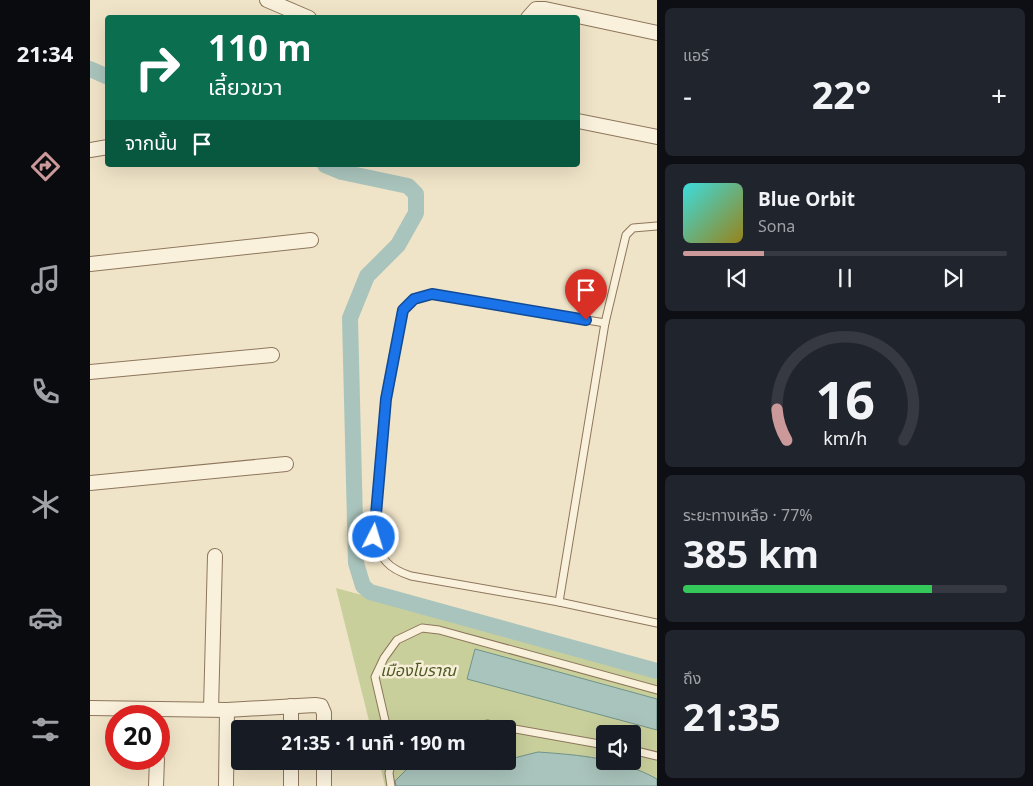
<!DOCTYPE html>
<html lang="th">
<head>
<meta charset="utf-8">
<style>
	:root { --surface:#171b24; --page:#20242c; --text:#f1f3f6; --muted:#9ea1a6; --line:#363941; --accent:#cc999b }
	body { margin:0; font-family:Georgia,"Noto Sans Thai",serif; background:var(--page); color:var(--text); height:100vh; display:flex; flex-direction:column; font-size:19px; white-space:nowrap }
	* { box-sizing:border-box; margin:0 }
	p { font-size:16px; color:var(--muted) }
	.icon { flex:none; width:28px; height:28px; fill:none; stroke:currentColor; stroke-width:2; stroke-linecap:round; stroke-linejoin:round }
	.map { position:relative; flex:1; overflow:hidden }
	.details { display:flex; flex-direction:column; gap:8px; padding:8px; background:#0d0f14; width:376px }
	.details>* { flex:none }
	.hud { position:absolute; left:15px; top:15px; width:475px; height:152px; border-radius:5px; box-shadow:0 5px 20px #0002; background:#0b6e4f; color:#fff; overflow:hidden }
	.tools { position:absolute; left:506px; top:725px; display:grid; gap:10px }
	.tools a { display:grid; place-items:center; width:45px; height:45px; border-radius:5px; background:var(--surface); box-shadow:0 5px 20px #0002; font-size:25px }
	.speed { position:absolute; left:15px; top:705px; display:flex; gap:10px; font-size:25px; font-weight:700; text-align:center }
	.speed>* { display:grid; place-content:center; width:65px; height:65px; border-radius:50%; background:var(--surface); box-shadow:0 5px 20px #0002; line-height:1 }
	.speed .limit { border:8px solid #d22; background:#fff; color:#111 }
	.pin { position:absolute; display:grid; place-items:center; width:42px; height:42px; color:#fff; margin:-51px -21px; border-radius:50% 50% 50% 0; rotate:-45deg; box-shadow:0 0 5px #0007 }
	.pin .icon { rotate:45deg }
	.me { position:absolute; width:55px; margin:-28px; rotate:5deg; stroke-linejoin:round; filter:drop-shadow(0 0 4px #0008) }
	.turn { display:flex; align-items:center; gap:18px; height:105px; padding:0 20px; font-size:22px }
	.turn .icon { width:65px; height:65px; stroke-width:2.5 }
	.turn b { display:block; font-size:35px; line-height:42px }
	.then { display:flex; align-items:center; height:48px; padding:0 20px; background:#0003; gap:10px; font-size:19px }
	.big { font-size:38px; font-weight:700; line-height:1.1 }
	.details .widget { flex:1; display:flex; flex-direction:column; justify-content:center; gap:8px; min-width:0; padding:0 18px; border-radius:8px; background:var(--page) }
	.details .dial { align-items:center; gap:0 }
	.dial svg { height:130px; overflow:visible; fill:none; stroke:var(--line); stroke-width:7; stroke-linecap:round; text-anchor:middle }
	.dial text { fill:var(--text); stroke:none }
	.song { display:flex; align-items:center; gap:15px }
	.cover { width:60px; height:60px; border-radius:8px; background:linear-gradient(135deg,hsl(180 70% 55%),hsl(50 70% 35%)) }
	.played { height:5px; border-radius:2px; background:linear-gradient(90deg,var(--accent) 25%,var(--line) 25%) }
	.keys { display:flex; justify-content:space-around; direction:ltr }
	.heat { display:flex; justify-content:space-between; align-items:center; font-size:28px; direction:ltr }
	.charge { height:8px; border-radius:4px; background:linear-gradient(90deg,#34c759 77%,var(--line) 0) }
	.trip { position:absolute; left:141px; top:720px; width:285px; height:50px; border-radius:5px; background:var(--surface); box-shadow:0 5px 20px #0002; font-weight:700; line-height:50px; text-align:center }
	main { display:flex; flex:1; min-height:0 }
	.tabs { display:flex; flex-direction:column; width:90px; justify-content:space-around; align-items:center; background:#090b0e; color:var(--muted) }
	.tabs .icon { width:35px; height:35px }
	.tabs .current { color:var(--accent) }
	.tabs b { font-size:22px; color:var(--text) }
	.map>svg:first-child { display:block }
	.green { fill:#c9cf9b; fill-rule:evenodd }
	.water { fill:#a9c4bc; stroke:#6f938a }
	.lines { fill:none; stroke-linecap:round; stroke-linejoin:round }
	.canal { stroke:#a9c4bc; stroke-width:16 }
	.lane-casing { stroke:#8d765c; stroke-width:9 }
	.street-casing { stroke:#8d765c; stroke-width:16 }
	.lane { stroke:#faf1dc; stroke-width:7 }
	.street { stroke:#faf1dc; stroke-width:14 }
	.route-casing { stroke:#114b97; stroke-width:12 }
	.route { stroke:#1a73e8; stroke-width:9 }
	.labels { text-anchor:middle; stroke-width:5; stroke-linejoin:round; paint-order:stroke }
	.park-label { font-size:16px; font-style:italic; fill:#4d5a26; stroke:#f7eed8 }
</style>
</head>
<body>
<main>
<nav class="tabs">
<b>21:34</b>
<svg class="icon current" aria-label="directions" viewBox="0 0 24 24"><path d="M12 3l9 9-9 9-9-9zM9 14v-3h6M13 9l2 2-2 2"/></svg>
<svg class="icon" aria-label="music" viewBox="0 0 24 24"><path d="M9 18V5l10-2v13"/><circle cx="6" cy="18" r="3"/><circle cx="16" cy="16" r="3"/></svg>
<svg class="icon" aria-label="phone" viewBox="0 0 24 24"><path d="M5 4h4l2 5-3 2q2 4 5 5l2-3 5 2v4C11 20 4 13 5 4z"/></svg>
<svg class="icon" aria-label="climate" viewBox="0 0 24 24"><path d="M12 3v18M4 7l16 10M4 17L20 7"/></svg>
<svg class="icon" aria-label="car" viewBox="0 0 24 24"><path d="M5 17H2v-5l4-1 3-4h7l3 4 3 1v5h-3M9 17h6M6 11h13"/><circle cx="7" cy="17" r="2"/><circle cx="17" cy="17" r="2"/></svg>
<svg class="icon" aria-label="filters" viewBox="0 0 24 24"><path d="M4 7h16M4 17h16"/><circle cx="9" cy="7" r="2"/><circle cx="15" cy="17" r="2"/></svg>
</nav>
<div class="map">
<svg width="567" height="786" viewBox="0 0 567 786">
	<rect width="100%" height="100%" fill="#f0e4c8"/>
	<path class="green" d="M 246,588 L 567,675 L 567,786 L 295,786 L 289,761 L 418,761 L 418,729 L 281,729 ZM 515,734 L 542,734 L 542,761 L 515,761 Z"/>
	<g class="water">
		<path d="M 385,649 L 567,699 L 567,730 L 377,679 Z"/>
		<path d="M 448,752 C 490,755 529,758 567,779 L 567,786 L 306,786 L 305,781 L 320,766 L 400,764 Z"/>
	</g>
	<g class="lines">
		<g class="canal">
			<path d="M 0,69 L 18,77"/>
			<path d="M 235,165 L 252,172 L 318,186 L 326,194 L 326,213 L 308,245 L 277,276 L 260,318 L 266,563 L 273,586 L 280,592 L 567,671"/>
		</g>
		<defs>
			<g id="lane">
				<path d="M 567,226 L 543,228 L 536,235 L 515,323 L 342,294 L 324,299 L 313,310 L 296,399 L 284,537 C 292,560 297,568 321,576 L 469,602 L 567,623"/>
				<path d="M 469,602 L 515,323"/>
				<path d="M 297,729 L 285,677 L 294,658 L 307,640 L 332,628 L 349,630 L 567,690"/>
				<path d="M 378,729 L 397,724 L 515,745"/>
				<path d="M 542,750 L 567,756"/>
				<path d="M 301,786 L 299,773 L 302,761"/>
			</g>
			<g id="street">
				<path d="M 177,0 L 219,18"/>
				<path d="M 438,18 L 446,9 L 455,9 L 567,33"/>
				<path d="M 488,121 L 567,137"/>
				<path d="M 0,150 L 18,147"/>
				<path d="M 0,264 L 221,240"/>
				<path d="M 0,372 L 182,355"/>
				<path d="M 0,483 L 196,464"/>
				<path d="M 0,708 L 137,710 L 225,705 L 231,706 L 234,713 L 234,729"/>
				<path d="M 121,709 L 125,556"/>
				<path d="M 201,729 L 201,706"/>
				<path d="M 66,786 L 67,759"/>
				<path d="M 136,786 L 137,710"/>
				<path d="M 201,786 L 201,761"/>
				<path d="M 234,786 L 234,761"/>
			</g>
		</defs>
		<use href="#lane" class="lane-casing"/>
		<use href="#street" class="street-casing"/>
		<use href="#lane" class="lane"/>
		<use href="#street" class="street"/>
	</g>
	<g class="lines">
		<defs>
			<path id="route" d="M 284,537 L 296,399 L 313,310 L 324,299 L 342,294 L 496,320"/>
		</defs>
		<use href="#route" class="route-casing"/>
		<use href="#route" class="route"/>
	</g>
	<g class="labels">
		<g class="park-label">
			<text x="328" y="676">เมืองโบราณ</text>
		</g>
	</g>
</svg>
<div class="tools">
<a><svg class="icon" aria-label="sound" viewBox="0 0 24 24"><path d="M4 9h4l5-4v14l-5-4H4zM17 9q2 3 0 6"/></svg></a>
</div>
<div class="speed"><div class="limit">20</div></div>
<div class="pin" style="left:496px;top:320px;background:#d93025"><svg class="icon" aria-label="arrive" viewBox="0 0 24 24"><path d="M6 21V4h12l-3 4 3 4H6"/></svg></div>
<svg class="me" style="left:284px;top:537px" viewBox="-20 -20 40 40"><circle r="17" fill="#1a73e8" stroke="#fff" stroke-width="3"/><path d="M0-11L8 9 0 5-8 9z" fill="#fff"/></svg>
<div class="trip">21:35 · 1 นาที · 190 m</div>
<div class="hud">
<div class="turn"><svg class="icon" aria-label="right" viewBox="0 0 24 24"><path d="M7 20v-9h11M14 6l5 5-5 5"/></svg><div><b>110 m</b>เลี้ยวขวา</div></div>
<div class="then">จากนั้น<svg class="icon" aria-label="arrive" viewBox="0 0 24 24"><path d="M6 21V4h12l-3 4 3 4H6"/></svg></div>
</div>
</div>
<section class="details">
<div class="widget"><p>แอร์</p>
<div class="heat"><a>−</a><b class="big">22°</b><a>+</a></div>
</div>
<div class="widget">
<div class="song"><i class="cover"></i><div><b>Blue Orbit</b><p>Sona</p></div></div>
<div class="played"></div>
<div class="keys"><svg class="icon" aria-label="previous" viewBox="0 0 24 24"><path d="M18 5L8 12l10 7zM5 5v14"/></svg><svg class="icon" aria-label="pause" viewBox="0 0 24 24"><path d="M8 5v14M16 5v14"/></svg><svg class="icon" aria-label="next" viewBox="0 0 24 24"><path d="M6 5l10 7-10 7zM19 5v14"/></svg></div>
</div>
<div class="widget dial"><svg viewBox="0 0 100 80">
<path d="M14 69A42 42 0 1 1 86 69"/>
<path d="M14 69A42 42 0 0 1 8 50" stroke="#cc999b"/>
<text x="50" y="56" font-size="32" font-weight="700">16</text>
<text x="50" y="72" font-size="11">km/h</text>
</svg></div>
<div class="widget"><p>ระยะทางเหลือ · 77%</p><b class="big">385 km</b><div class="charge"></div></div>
<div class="widget"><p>ถึง</p><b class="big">21:35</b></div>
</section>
</main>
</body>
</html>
